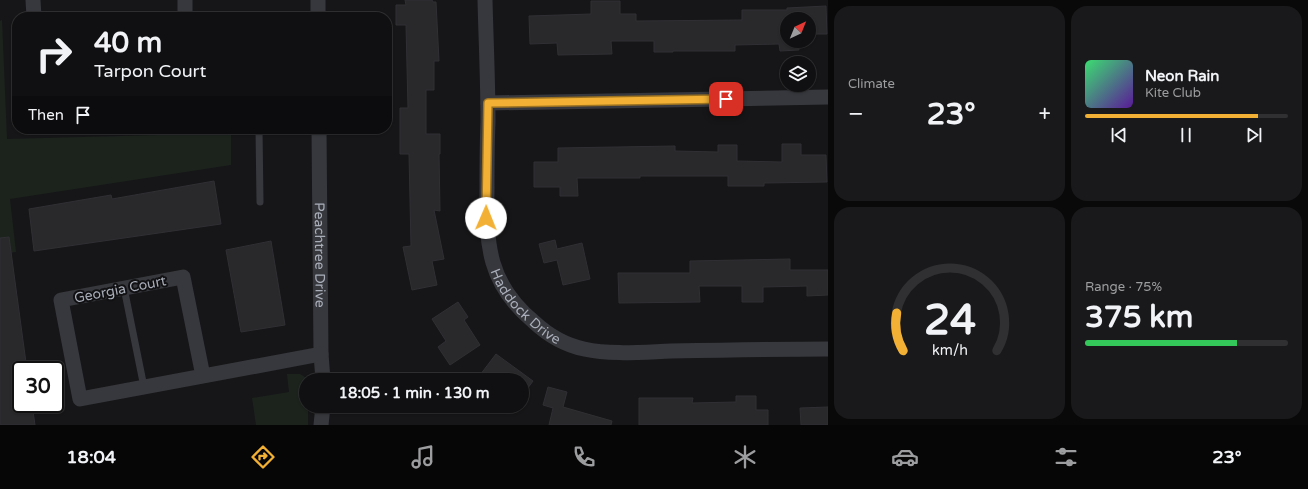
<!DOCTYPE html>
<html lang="en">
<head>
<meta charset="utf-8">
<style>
	:root { --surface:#101012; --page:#19191b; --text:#f1f3f6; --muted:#9c9d9f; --line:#303032; --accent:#f2b134 }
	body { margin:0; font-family:"Varela Round",sans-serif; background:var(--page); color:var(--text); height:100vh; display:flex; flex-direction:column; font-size:15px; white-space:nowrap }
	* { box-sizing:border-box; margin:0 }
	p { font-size:13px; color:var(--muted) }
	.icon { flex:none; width:22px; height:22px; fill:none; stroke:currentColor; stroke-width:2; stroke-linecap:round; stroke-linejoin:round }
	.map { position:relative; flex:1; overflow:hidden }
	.details { display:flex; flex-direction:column; gap:6px; padding:6px; background:#09090a; width:480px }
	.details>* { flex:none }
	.banner { position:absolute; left:12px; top:12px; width:380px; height:122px; border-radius:16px; box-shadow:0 1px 3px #0004,0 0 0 1px var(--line); background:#101012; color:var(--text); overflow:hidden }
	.needle { width:26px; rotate:43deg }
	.fabs { position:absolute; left:780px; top:12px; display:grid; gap:8px }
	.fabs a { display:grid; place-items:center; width:36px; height:36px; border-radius:50%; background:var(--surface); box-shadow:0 1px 3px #0004,0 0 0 1px var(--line); font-size:20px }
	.speed { position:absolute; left:12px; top:361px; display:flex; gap:8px; font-size:20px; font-weight:700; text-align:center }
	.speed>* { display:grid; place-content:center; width:52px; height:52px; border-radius:50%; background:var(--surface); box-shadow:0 1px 3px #0004,0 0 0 1px var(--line); line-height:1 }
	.speed .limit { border:2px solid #111; border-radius:6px; background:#fff; color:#111 }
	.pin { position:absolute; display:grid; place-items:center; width:34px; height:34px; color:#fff; margin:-17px; border-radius:8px; box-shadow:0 2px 6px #0006 }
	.me { position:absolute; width:44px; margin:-22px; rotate:1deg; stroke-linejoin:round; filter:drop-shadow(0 0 3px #0008) }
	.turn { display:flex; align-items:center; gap:14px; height:84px; padding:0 16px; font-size:18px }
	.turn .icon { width:52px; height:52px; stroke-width:2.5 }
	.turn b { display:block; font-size:28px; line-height:34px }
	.then { display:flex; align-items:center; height:38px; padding:0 16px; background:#0003; gap:8px; font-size:15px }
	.big { font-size:30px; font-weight:700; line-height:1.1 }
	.details .tile { flex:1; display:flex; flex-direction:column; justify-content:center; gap:6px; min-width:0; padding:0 14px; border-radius:16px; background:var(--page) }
	.details .dial { align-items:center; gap:0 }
	.dial svg { height:104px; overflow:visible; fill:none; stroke:var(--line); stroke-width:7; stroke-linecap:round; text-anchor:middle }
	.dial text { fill:var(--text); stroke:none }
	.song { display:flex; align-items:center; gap:12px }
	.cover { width:48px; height:48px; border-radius:6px; background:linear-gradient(135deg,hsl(140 70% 55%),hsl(270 70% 35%)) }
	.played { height:4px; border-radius:2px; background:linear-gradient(90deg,var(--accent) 85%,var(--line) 85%) }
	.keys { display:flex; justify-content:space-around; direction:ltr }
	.heat { display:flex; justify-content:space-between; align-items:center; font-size:22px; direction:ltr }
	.charge { height:6px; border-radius:3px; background:linear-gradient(90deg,#34c759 75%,var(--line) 0) }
	.details .tiles { flex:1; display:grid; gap:6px; grid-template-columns:repeat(2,1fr) }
	.trip { position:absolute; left:299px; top:373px; width:230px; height:40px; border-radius:20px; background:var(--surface); box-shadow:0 1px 3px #0004,0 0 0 1px var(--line); font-weight:700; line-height:40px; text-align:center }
	.menu { display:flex; height:64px; justify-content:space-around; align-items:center; background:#060607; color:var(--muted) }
	.menu .icon { width:28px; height:28px }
	.menu .selected { color:var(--accent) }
	.menu b { font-size:18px; color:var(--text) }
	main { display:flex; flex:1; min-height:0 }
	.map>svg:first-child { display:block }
	.green { fill:#1c231d }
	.building { fill:#29292c; stroke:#303034 }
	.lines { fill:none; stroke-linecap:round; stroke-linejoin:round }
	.lane { stroke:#37383d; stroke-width:7 }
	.street { stroke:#37383d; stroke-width:15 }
	.route-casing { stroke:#9d7322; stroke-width:10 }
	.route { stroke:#f2b134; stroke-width:7 }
	.labels { text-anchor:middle; stroke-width:4; stroke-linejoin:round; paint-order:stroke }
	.street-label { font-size:14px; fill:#a8adb8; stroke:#111113 }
</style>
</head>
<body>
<main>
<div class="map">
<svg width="828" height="425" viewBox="0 0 828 425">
	<rect width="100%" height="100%" fill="#161618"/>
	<g class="green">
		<path d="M 2,20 L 7,139 L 231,133 L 231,165 L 10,199 L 16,252 L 0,254 L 0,21 Z"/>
		<path d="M 287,374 L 300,374 L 308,379 L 306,380 L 306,406 L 308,406 L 308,425 L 256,425 L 252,398 L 289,392 Z"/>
	</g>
	<g class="building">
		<path d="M 405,0 L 432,0 L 433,2 L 436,2 L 439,61 L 434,61 L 434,90 L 426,90 L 426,134 L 440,134 L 440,154 L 439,154 L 440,211 L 434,210 L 444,259 L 432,261 L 437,285 L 412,290 L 403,247 L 411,246 L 409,154 L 400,154 L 400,108 L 408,108 L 406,25 L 396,25 L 396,5 L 406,5 Z"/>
		<path d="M 591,1 L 620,1 L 620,14 L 636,14 L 636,21 L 742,20 L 742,10 L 787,10 L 787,8 L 826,6 L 827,34 L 809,34 L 809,19 L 787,19 L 787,41 L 798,41 L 799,50 L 780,51 L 779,44 L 735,45 L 735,51 L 673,51 L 673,52 L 654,52 L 654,41 L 611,41 L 612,54 L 558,55 L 557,43 L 530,44 L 529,16 L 591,14 Z"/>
		<path d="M 782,144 L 801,144 L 801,155 L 826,155 L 827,182 L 764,183 L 764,186 L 728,186 L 728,176 L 640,176 L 640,178 L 577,178 L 578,196 L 560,196 L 560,187 L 534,187 L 534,162 L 558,162 L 558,148 L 675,146 L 675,151 L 718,152 L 718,145 L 737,145 L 737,161 L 782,162 Z"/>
		<path d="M 214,181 L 221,224 L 34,251 L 29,209 L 111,195 L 112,199 Z"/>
		<path d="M 9,237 L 27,370 L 21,370 L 21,404 L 32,404 L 35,425 L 0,425 L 0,238 Z"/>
		<path d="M 555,240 L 557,249 L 582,243 L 590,279 L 563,285 L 557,260 L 544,263 L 539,244 Z"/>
		<path d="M 271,241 L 285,325 L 241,332 L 226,250 Z"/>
		<path d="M 790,259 L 790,270 L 828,270 L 828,295 L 807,296 L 807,286 L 763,287 L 763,302 L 742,302 L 742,286 L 699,286 L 700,302 L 619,303 L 618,273 L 690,273 L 690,261 Z"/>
		<path d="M 458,302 L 468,317 L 464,320 L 480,345 L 450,365 L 438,347 L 446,341 L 432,319 Z"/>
		<path d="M 496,354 L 533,381 L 522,396 L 522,380 L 477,379 Z"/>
		<path d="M 548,387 L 567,392 L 563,407 L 612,421 L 611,425 L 549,425 L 553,408 L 543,405 Z"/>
		<path d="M 736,396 L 756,396 L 756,410 L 768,410 L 768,425 L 639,425 L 639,398 L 693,398 L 692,403 L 736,402 Z"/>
		<path d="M 828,407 L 828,425 L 801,425 L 800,408 Z"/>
	</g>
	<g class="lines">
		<g class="lane">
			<path d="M 259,129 L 260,202"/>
			<path d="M 124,288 L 144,387"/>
		</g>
		<g class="street">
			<path d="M 33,0 L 34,17"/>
			<path d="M 185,0 L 185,17"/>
			<path d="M 318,0 L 318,17"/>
			<path id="s1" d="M 485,0 C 486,41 488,81 488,122 C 487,144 487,167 487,189 C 486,245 488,284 534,322 C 548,335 565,345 584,349 C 611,355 643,352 671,351 C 723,350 776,349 828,349"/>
			<path d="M 488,103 L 828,97"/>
			<path id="s2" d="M 319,129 L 321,354 L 323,380"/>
			<path d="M 203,376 L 183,277 L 61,300 L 80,399 L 321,354"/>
			<path d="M 321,425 L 323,406"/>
		</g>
	</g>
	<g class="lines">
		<defs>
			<path id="route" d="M 486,218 L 488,103 L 726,99"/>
		</defs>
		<use href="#route" class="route-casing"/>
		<use href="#route" class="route"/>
	</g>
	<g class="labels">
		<g class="street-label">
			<text dy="5" stroke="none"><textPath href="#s2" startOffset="126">Peachtree Drive</textPath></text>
			<text transform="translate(120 289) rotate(-11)" y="5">Georgia Court</text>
			<text dy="5" stroke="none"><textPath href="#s1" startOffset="319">Haddock Drive</textPath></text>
		</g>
	</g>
</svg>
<div class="fabs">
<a><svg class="needle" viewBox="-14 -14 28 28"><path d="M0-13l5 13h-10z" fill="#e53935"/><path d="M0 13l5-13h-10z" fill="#9c9d9f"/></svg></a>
<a><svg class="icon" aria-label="layers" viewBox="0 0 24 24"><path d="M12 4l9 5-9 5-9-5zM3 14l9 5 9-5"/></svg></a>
</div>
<div class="speed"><div class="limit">30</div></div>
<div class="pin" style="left:726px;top:99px;background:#d93025"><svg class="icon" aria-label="arrive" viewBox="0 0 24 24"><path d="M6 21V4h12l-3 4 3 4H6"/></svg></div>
<svg class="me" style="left:486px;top:218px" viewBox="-20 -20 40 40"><circle r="19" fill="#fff"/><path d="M0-13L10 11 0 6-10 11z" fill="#f2b134"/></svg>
<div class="trip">18:05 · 1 min · 130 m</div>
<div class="banner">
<div class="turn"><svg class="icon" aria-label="right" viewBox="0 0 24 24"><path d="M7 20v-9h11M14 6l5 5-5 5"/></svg><div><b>40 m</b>Tarpon Court</div></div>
<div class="then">Then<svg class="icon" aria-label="arrive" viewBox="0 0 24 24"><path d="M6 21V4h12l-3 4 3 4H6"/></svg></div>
</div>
</div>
<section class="details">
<div class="tiles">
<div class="tile"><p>Climate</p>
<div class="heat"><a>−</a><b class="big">23°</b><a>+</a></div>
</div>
<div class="tile">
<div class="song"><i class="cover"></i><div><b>Neon Rain</b><p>Kite Club</p></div></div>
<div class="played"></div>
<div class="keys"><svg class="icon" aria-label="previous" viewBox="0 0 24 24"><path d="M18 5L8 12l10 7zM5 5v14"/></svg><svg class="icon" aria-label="pause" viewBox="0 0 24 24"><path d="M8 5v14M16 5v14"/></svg><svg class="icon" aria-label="next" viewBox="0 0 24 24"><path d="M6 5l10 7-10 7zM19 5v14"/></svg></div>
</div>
<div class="tile dial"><svg viewBox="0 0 100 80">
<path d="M14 69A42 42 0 1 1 86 69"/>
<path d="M14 69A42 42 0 0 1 9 40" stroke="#f2b134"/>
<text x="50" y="56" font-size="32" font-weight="700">24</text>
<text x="50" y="72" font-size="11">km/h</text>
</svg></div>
<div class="tile"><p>Range · 75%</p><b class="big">375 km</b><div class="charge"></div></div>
</div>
</section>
</main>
<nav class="menu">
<b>18:04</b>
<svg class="icon selected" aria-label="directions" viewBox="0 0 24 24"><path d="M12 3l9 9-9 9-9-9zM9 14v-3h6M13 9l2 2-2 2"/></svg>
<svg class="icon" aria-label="music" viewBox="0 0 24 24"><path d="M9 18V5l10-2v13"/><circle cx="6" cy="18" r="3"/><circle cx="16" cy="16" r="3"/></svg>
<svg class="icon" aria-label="phone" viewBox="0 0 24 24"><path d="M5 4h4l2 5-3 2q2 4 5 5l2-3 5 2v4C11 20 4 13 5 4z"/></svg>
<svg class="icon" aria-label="climate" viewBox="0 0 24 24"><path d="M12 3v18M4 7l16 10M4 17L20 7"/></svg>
<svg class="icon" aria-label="car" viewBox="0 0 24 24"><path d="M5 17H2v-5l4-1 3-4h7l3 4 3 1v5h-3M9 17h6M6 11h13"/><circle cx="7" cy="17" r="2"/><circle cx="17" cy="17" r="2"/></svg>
<svg class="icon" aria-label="filters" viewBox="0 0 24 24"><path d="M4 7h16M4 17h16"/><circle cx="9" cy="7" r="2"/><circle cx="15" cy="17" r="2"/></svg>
<b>23°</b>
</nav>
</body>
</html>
